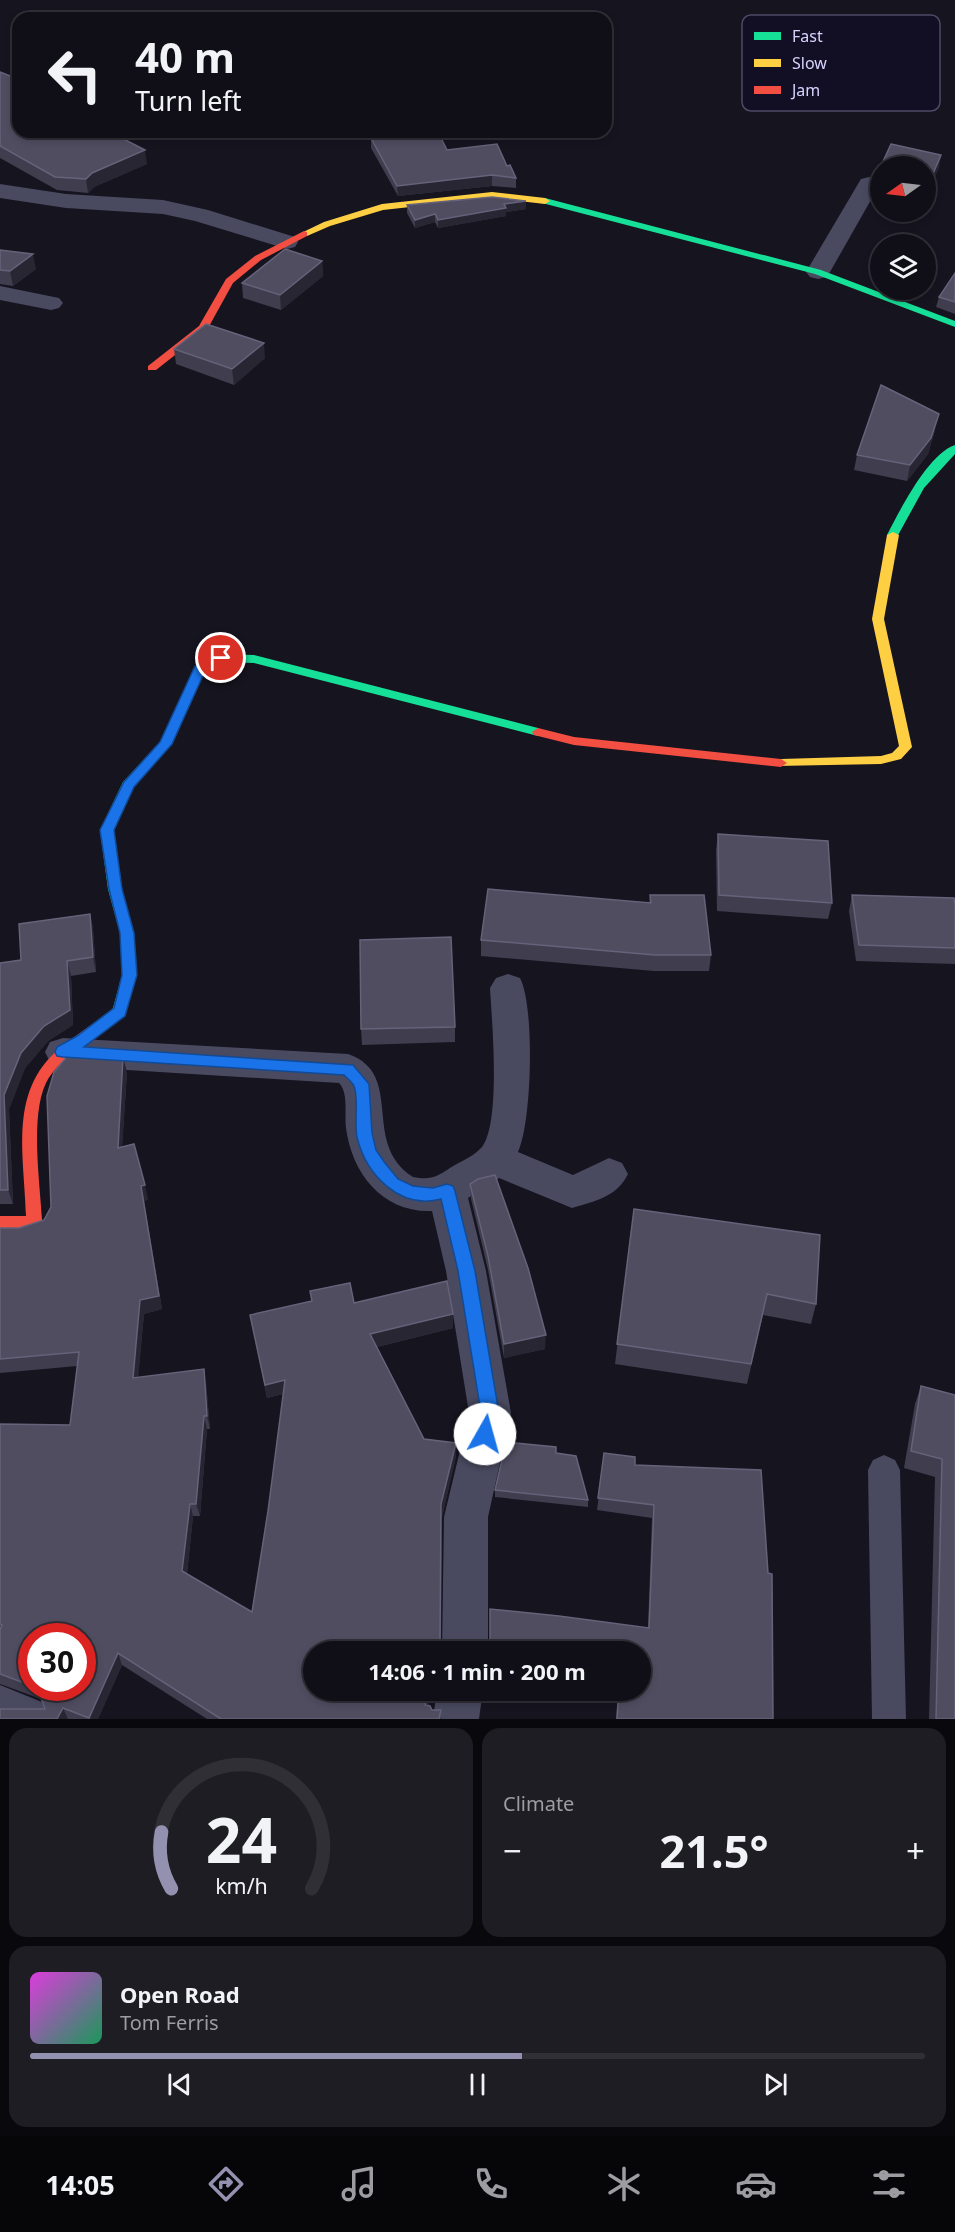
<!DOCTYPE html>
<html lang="en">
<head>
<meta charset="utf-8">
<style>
	:root { --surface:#100f17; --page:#1e1d24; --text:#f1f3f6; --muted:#9c9ca1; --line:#302f36; --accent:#9390b0 }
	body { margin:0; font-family:"Noto Sans",sans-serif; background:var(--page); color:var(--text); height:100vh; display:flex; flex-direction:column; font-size:22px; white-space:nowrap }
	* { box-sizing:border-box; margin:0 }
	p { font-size:20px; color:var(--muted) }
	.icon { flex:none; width:33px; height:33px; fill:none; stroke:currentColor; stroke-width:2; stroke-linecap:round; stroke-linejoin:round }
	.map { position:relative; height:1719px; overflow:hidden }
	.drawer { display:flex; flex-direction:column; gap:9px; padding:9px; background:#09080d; flex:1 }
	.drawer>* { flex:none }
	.top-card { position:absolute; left:12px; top:12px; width:600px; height:126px; border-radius:18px; box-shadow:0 3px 9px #0003,0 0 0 2px var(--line); background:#100f17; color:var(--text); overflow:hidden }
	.needle { width:39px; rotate:256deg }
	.controls { position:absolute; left:870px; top:156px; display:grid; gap:12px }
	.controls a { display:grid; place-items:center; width:66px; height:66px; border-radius:50%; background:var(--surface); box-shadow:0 3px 9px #0003,0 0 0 2px var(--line); font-size:30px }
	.speed { position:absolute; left:18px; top:1623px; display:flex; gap:12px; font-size:30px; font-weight:700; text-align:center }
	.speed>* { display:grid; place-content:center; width:78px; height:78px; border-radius:50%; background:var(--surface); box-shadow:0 3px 9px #0003,0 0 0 2px var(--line); line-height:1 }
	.speed .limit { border:9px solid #d22; background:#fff; color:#111 }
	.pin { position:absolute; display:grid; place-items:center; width:51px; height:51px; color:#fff; margin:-26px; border:3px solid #fff; border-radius:50%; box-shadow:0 2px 6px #0007 }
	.me { position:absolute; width:66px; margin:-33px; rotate:7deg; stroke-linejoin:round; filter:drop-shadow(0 0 4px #0008) }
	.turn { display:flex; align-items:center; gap:21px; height:126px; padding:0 24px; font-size:27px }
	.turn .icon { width:78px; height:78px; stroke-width:2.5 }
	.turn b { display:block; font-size:42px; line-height:51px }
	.big { font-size:45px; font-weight:700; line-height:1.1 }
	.drawer .widget { flex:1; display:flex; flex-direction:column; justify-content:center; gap:9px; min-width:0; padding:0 21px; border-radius:18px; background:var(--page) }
	.drawer .dial { align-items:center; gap:0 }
	.dial svg { height:156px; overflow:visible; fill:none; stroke:var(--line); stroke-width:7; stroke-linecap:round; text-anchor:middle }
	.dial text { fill:var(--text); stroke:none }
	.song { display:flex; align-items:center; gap:18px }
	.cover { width:72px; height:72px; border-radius:9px; background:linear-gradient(135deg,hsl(300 70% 55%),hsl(150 70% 35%)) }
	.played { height:6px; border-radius:3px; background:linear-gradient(90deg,var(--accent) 55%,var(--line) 55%) }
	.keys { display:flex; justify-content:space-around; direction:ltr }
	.heat { display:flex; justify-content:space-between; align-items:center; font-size:33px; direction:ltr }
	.drawer .tiles { flex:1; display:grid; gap:9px; grid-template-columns:1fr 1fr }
	.widget:last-child { grid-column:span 2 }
	.trip { position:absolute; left:303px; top:1641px; width:348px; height:60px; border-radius:30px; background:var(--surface); box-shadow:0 3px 9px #0003,0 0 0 2px var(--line); font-weight:700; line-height:60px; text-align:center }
	.tabs { display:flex; height:96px; justify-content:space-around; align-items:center; background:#060609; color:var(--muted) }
	.tabs .icon { width:42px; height:42px }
	.tabs .active { color:var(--accent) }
	.tabs b { font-size:27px; color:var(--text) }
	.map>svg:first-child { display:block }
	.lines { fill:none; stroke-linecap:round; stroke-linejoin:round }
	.lane { fill:#494960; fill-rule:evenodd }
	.street { fill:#494960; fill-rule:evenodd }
	.fast { fill:#16e098; fill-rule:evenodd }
	.slow { fill:#ffcf43; fill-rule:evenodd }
	.jam { fill:#f24e42; fill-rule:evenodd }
	.wall { fill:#3f3d4e; fill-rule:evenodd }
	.shaded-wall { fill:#282633 }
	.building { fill:#504d61; stroke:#65627a; stroke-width:1.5 }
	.route { fill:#1a73e8; stroke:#114b97; stroke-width:1.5 }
	.key { fill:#120f24; stroke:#4d4a65; stroke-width:1.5 }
	.key-label { font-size:16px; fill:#d6d3fe }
</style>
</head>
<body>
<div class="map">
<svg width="955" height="1719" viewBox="0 0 955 1719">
	<rect width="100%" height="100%" fill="#16141f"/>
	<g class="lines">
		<path class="lane" d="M 884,1455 L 895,1460 L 900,1470 L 906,1719 L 872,1719 L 868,1470 L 873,1460 Z"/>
		<g class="street">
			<path d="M 869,177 L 877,179 L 880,184 L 830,272 L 826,277 L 818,279 L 810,277 L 806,272 L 858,184 L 861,179 Z"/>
			<path d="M 0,184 L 66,194 L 163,200 L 208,210 L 295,237 L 298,242 L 295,247 L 287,249 L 195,221 L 163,214 L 66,208 L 0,198 Z"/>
			<path d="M 0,286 L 59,298 L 63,303 L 59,308 L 51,310 L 0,300 Z"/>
			<path d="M 508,974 L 520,978 C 535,1006 532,1123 518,1152 L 573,1175 L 609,1158 L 622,1163 L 628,1174 C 617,1197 595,1201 572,1208 L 499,1178 L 468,1198 L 486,1271 L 511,1413 L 488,1517 L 488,1652 L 442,1652 L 444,1517 L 469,1413 L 446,1271 L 432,1211 C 383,1213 352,1174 346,1128 C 344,1115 349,1093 339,1083 L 63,1066 L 50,1062 L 45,1052 L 50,1042 L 63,1038 L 348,1054 C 406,1074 360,1143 413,1177 C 434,1181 438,1175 455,1165 C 464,1160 475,1155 482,1147 C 501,1122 492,1022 490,988 L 496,978 Z"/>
			<path d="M 0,1685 L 42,1702 L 48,1719 L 0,1719 Z"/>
			<path d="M 437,1690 L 483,1690 L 479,1719 L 433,1719 Z"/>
		</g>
		<g class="fast">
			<path d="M 545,198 L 821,270 L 955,321 L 955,327 L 815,274 L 542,203 L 540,201 Z"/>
			<path d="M 955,445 L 955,454 L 924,488 L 897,537 L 889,537 L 887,535 C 900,510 928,454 955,445 Z"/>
			<path d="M 221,654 L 254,655 L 538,728 L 544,732 L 538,736 L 254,663 L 223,662 L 205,672 L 171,744 L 133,787 L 114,830 L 122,889 L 134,933 L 136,975 L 125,1015 L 103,1031 L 98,1029 L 96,1025 L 113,1008 L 122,975 L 120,933 L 108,889 L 100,830 L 123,782 L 160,742 L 196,666 Z"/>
		</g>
		<g class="slow">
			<path d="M 492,192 L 545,198 L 550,201 L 545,204 L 492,198 L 383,210 L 330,226 L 307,236 L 299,234 L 324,222 L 382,204 Z"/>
			<path d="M 893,532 L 899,535 L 884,619 L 912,747 L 901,759 L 881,764 L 776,766 L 775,763 L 781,759 L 881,756 L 892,753 L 899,746 L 872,619 L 887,535 Z"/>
		</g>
		<g class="jam">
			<path d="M 304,231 L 307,232 L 307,236 L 261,260 L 233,283 L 207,330 L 156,370 L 148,370 L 148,366 L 199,326 L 226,279 L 255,256 Z"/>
			<path d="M 538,728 L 574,737 L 781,759 L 787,763 L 781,767 L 574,745 L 534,735 L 532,732 Z"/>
			<path d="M 103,1019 L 108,1021 L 110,1025 L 108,1029 C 87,1044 58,1059 46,1083 C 30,1116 40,1182 42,1220 L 40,1225 L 24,1230 L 0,1230 L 0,1216 L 26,1216 C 24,1147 6,1083 72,1039 C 81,1032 92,1023 103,1019 Z"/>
		</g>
	</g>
	<g class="wall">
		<path d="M 0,72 L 147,164 L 94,187 L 88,193 L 57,190 L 0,158 Z"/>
		<path d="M 371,138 L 447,150 L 507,166 L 516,178 L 516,188 L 492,186 L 398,196 L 371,148 Z"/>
		<path d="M 880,169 L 880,196 L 876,196 L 878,183 L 880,180 L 879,178 Z"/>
		<path d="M 407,205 L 526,209 L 506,212 L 506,216 L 438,228 L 435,222 L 415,228 L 407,213 Z"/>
		<path d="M 0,250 L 36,269 L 13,286 L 0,284 Z"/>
		<path d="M 322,261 L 323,276 L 281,310 L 243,298 L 242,283 Z"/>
		<path d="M 955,273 L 955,314 L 936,307 L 939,297 Z"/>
		<path d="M 174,349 L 265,358 L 234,385 L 176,364 Z"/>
		<path d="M 935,430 L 928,454 L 907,481 L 854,470 L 857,455 Z"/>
		<path d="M 718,834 L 832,903 L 828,919 L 717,911 L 716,850 Z"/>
		<path d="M 650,895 L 711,955 L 709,971 L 654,971 L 481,956 L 481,940 L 649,903 Z"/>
		<path d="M 852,895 L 955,905 L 955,964 L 856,961 L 849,911 Z"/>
		<path d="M 90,914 L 93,929 L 96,972 L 71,976 L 73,1025 L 48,1041 L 25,1068 L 9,1109 L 13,1204 L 0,1204 L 0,963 L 21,960 Z"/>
		<path d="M 455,1027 L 455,1042 L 362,1045 L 361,1029 Z"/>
		<path d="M 127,1072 L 122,1147 L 148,1199 L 144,1201 L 162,1309 L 144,1314 L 138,1377 L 206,1382 L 210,1429 L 207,1429 L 200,1516 L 193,1516 L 187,1574 L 252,1612 L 268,1511 L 283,1394 L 267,1398 L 250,1315 L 312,1301 L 310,1291 L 354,1303 L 453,1314 L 453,1328 L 377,1347 L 424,1439 L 456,1443 L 456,1456 L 442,1517 L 441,1642 L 490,1642 L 648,1628 L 652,1518 L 597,1510 L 604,1453 L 635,1465 L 773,1719 L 616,1719 L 618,1690 L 640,1690 L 640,1652 L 314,1652 L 314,1690 L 432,1690 L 428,1706 L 442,1719 L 207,1719 L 122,1665 L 98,1719 L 0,1719 L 45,1709 L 41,1699 L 0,1684 L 0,1424 L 70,1425 L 77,1366 L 0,1373 L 0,1228 L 19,1228 L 44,1220 ZM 32,1636 L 82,1688 L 32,1688 Z"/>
		<path d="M 470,1184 L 545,1349 L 504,1358 L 488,1270 L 471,1199 Z"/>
		<path d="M 634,1209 L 816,1304 L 811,1324 L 763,1315 L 747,1384 L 615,1364 Z"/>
		<path d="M 921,1386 L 955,1395 L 955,1719 L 929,1719 L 935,1477 L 904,1468 L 915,1404 Z"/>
		<path d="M 556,1453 L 588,1500 L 588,1507 L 495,1497 L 495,1490 Z"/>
	</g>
	<g class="shaded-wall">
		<path d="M 145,150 L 147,164 L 94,187 L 88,193 L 86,179 L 92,173 Z"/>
		<path d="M 941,155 L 939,168 L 926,198 L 926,190 Z"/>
		<path d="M 492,175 L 492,186 L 398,196 L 397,186 Z"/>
		<path d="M 526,201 L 526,209 L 506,212 L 506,216 L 438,228 L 438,220 L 504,204 Z"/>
		<path d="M 435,214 L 435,222 L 415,228 L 415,220 Z"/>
		<path d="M 33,254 L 36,269 L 13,286 L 10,271 Z"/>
		<path d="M 322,261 L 323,276 L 281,310 L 280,295 Z"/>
		<path d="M 264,343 L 265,358 L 234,385 L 232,369 Z"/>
		<path d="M 939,414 L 935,430 L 928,454 L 907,481 L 910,465 Z"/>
		<path d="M 90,914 L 93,929 L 96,972 L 93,957 Z"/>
		<path d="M 67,961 L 71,976 L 73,1025 L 48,1041 L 25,1068 L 9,1109 L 13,1204 L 8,1190 L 4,1095 L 21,1053 Z"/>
		<path d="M 123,1057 L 127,1072 L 121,1163 L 118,1148 Z"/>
		<path d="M 145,1185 L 148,1199 L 144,1201 L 162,1309 L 144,1314 L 137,1391 L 133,1378 L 141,1186 Z"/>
		<path d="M 453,1314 L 453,1328 L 372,1348 L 370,1334 Z"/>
		<path d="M 546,1335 L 545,1349 L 504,1358 L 504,1344 Z"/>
		<path d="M 204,1369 L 206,1382 L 210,1429 L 207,1416 Z"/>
		<path d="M 285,1380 L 287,1393 L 267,1398 L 265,1385 Z"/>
		<path d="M 204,1416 L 207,1429 L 200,1516 L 196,1504 Z"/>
		<path d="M 456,1443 L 456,1456 L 442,1517 L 440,1646 L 441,1504 Z"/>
		<path d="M 190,1504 L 193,1516 L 186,1583 L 182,1571 Z"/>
		<path d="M 118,1653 L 122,1665 L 98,1719 L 90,1719 L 89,1718 Z"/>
		<path d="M 429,1690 L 432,1690 L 426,1716 L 425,1705 Z"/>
		<path d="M 63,1708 L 68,1719 L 57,1719 Z"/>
	</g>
	<g class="building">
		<path d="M 0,72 L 18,79 L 18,132 L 110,132 L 145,150 L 92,173 L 86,179 L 55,177 L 0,146 Z"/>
		<path d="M 420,132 L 438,132 L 447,150 L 497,144 L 507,166 L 510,165 L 516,178 L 492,175 L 397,186 L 371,138 Z"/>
		<path d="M 891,144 L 941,155 L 926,190 L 926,166 L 881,166 Z"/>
		<path d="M 492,197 L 526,201 L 504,204 L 506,208 L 438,220 L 435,214 L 415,220 L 407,205 Z"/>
		<path d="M 285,249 L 322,261 L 280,295 L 242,283 Z"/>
		<path d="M 0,250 L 33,254 L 10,271 L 0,270 Z"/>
		<path d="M 955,273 L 955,302 L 939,297 Z"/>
		<path d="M 206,324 L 264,343 L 232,369 L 174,349 Z"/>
		<path d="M 881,385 L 939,414 L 931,438 L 910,465 L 857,455 Z"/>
		<path d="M 718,834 L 828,841 L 832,903 L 719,895 Z"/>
		<path d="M 488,889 L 651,903 L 650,895 L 704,895 L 711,955 L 655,955 L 481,940 Z"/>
		<path d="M 852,895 L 954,898 L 955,905 L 955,948 L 859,945 Z"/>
		<path d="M 90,914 L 93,957 L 67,961 L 70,1010 L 44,1026 L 21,1053 L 4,1095 L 8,1190 L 0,1190 L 0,963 L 21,960 L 19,924 Z"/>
		<path d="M 451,937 L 455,1027 L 361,1029 L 360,940 Z"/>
		<path d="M 69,1054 L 123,1057 L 118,1148 L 134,1144 L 145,1185 L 141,1186 L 159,1296 L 140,1300 L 133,1378 L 204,1369 L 207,1416 L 204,1416 L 196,1504 L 190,1504 L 182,1571 L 252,1612 L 268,1511 L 285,1380 L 265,1385 L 250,1315 L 312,1301 L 310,1291 L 350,1283 L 354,1303 L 447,1281 L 453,1314 L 370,1334 L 424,1439 L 456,1443 L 441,1504 L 440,1642 L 490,1642 L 490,1609 L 559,1616 L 649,1628 L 654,1505 L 598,1498 L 604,1453 L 635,1457 L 635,1465 L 761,1470 L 768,1573 L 772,1574 L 773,1719 L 617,1719 L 619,1690 L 640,1690 L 640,1652 L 491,1652 L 439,1646 L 438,1652 L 314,1652 L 314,1690 L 429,1690 L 425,1705 L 430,1706 L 432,1710 L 441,1710 L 439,1719 L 221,1719 L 118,1653 L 89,1718 L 63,1708 L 57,1719 L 0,1719 L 0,1709 L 45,1709 L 38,1689 L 34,1688 L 82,1688 L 82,1636 L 32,1636 L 32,1686 L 0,1674 L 0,1630 L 2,1625 L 0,1624 L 0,1424 L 70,1425 L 79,1352 L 0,1359 L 0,1228 L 19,1228 L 44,1220 L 51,1207 L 47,1096 L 54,1072 Z"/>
		<path d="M 495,1175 L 528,1268 L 546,1335 L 504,1344 L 488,1256 L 470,1184 L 478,1179 Z"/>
		<path d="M 634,1209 L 820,1235 L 816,1304 L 767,1294 L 751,1364 L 617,1344 Z"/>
		<path d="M 921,1386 L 955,1395 L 955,1719 L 936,1719 L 942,1459 L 911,1451 Z"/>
		<path d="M 506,1442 L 556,1447 L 556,1453 L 576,1456 L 588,1500 L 495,1490 Z"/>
	</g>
	<path class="route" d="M 221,654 L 227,658 L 205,671 L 172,744 L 134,787 L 114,830 L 122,889 L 134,933 L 137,975 L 125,1016 L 84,1047 L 353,1065 L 369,1084 L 372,1133 L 376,1150 L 385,1163 L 398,1179 L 413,1186 L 433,1188 L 447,1184 L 453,1186 L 455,1191 L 475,1271 L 499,1413 L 491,1439 L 485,1442 L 479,1439 L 476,1434 L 481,1413 L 458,1271 L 441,1199 C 400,1210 366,1175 357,1137 C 354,1123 359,1097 354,1086 C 352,1082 347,1078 344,1075 L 63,1057 L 57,1056 L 55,1052 L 57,1047 L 77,1036 L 114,1008 L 122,975 L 120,933 L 109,889 L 100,830 L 124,782 L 160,742 L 195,666 Z"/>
	<rect x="742" y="15" width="198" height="96" rx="9" class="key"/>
	<rect x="754" y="32" width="27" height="8" fill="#16e098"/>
	<rect x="754" y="59" width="27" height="8" fill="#ffcf43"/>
	<rect x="754" y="86" width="27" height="8" fill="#f24e42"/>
	<g class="key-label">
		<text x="792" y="42">Fast</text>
		<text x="792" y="69">Slow</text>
		<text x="792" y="96">Jam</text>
	</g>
</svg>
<div class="controls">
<a><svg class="needle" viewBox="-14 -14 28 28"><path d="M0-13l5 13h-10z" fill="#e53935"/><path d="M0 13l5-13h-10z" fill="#9c9ca1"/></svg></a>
<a><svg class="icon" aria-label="layers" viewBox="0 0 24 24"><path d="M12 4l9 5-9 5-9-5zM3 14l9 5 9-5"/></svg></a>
</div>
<div class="speed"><div class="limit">30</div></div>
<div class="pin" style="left:221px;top:658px;background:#d93025"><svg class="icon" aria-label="arrive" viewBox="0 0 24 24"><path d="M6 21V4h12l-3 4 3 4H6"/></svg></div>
<svg class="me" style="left:485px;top:1434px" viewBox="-20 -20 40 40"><circle r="19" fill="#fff"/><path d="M0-13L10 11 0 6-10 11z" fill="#1a73e8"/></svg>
<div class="trip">14:06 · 1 min · 200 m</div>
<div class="top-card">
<div class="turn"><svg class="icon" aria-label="left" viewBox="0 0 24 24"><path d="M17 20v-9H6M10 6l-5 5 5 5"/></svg><div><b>40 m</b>Turn left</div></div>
</div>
</div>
<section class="drawer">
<div class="tiles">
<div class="widget dial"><svg viewBox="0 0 100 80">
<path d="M14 69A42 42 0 1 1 86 69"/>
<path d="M14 69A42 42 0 0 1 9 40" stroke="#9390b0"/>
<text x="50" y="56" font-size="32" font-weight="700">24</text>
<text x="50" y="72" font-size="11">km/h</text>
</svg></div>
<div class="widget"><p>Climate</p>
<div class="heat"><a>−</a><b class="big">21.5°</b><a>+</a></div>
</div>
<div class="widget">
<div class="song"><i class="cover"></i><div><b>Open Road</b><p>Tom Ferris</p></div></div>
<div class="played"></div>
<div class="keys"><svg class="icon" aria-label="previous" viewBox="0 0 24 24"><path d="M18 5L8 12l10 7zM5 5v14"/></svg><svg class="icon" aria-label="pause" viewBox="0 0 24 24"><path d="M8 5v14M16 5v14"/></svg><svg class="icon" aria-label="next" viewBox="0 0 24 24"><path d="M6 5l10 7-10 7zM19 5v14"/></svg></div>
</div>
</div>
</section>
<nav class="tabs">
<b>14:05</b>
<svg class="icon active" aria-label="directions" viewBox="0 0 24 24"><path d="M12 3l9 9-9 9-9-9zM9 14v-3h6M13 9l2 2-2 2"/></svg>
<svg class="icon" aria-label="music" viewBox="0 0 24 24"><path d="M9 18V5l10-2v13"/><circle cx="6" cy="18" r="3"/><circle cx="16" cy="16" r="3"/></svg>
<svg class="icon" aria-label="phone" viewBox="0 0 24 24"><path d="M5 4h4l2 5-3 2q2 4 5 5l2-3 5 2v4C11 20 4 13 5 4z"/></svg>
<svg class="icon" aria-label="climate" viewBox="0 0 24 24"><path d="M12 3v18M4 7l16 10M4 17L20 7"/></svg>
<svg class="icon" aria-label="car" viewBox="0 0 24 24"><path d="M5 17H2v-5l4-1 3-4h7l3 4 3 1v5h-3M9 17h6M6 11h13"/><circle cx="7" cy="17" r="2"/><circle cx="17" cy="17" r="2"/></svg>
<svg class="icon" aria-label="filters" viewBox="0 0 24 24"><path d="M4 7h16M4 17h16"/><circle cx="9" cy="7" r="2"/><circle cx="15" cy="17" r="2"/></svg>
</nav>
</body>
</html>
